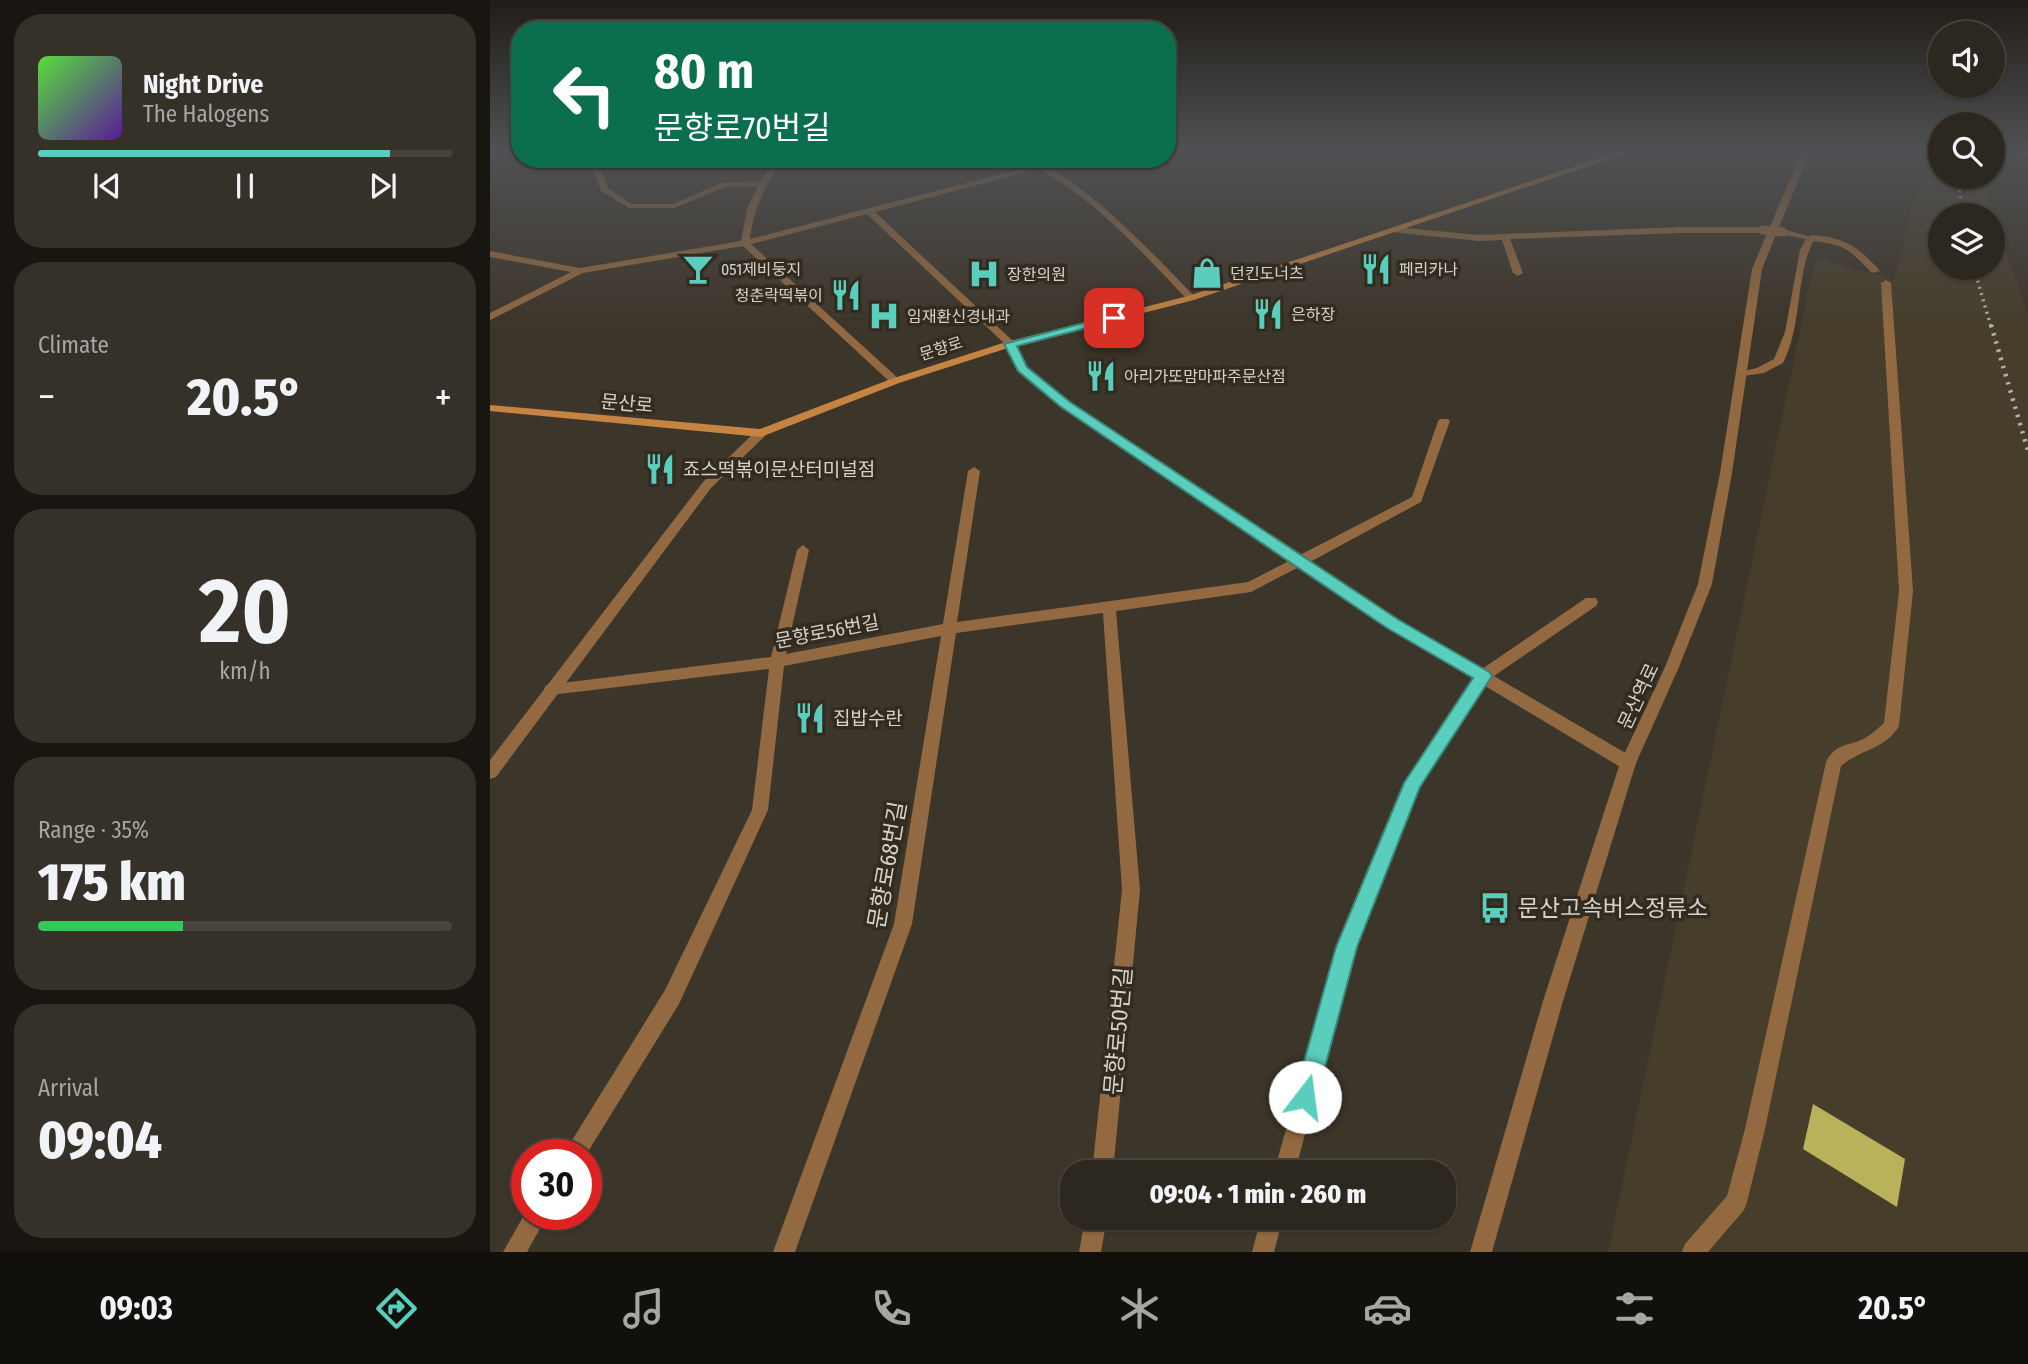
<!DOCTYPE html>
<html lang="en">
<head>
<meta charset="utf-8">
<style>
	:root { --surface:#2d281f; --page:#353028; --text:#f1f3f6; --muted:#a7a6a4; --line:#48443d; --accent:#5acebc }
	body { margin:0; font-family:"Fira Sans Condensed","Noto Sans KR",sans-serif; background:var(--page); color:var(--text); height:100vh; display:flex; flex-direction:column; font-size:26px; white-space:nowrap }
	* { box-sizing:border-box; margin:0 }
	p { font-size:23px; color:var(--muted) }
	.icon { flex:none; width:38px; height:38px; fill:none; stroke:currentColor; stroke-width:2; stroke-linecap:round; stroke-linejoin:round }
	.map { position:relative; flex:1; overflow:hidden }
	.sheet { display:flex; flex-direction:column; gap:14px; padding:14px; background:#191611; width:490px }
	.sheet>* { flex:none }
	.guide { position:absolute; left:21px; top:21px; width:665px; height:147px; border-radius:28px; box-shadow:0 2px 5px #0004,0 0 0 2px var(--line); background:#0b6e4f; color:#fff; overflow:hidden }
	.controls { position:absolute; left:1438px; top:21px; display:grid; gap:14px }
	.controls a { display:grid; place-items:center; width:77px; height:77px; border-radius:50%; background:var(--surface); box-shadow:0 2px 5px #0004,0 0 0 2px var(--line); font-size:35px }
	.speed { position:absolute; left:21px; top:1139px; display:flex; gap:14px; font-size:35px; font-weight:700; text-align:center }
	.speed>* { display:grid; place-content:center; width:91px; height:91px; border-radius:50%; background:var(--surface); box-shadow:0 2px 5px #0004,0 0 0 2px var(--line); line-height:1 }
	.speed .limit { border:10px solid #d22; background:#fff; color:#111 }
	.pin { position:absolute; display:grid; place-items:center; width:60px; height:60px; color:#fff; margin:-30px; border-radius:14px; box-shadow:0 4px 10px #0006 }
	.me { position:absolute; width:77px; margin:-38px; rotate:15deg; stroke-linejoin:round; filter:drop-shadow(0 0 5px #0008) }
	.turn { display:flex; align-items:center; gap:24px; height:147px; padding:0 28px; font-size:32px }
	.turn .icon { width:91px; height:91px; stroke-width:2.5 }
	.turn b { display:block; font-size:49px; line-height:60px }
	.big { font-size:52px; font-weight:800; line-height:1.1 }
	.sheet .widget { flex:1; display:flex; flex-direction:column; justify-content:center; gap:10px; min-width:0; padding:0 24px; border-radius:28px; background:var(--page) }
	.sheet .dial { align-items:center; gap:0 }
	.dial b { font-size:91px; line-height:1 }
	.song { display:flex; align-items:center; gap:21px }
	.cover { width:84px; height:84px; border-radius:10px; background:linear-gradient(135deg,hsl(110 70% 55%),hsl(270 70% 35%)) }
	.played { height:7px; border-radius:4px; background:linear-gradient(90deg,var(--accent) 85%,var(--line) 85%) }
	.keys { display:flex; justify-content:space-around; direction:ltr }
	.heat { display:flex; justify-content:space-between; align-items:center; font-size:38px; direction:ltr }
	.charge { height:10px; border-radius:5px; background:linear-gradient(90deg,#34c759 35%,var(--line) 0) }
	.trip { position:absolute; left:570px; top:1160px; width:396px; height:70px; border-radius:28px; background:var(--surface); box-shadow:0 2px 5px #0004,0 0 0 2px var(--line); font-weight:800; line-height:70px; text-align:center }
	.dock { display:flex; height:112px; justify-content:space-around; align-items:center; background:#12100c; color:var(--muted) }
	.dock .icon { width:49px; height:49px }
	.dock .current { color:var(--accent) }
	.dock b { font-size:32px; color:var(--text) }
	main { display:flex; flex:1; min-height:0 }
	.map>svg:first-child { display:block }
	.built { fill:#463d2a; fill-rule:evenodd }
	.building { fill:#bab15b }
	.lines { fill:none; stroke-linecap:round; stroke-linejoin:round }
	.service { fill:#926941; fill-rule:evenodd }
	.minor { fill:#926941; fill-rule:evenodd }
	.tertiary { fill:#926941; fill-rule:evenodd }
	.secondary { fill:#c58441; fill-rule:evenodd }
	.rail-far1 { stroke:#b4b0a7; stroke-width:3.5; stroke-dasharray:2 4.5; stroke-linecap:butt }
	.rail { stroke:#b4b0a7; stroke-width:4.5; stroke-dasharray:2.5 6; stroke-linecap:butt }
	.minor-bridge { stroke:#926941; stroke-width:9 }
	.route { fill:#5acebc; stroke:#3a867a; stroke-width:2 }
	.labels { text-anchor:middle; stroke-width:7; stroke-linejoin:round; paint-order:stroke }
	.far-poi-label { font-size:16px; fill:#d6d2ca; stroke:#322b1f; text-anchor:start }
	.far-street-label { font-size:16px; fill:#d6d2ca; stroke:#322b1f }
	.street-label { font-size:19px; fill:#d6d2ca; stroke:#322b1f }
	.poi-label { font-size:19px; fill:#d6d2ca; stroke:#322b1f; text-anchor:start }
	.near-street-label { font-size:23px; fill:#d6d2ca; stroke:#322b1f }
	.near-poi-label { font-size:23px; fill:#d6d2ca; stroke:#322b1f; text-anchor:start }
</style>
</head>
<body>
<main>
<section class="sheet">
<div class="widget">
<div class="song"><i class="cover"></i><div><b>Night Drive</b><p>The Halogens</p></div></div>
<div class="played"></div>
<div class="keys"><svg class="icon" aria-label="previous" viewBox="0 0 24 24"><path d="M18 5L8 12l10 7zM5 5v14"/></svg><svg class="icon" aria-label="pause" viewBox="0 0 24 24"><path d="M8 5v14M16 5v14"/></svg><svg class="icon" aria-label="next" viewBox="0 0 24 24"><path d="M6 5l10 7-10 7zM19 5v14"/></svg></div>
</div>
<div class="widget"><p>Climate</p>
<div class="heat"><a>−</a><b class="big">20.5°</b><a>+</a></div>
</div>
<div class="widget dial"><b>20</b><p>km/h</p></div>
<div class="widget"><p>Range · 35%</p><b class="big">175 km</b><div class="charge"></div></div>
<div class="widget"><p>Arrival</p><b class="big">09:04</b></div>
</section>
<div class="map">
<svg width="1538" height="1252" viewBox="0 0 1538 1252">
	<rect width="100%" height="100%" fill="#3c3529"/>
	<path class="built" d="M 1430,175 L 1494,188 L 1538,314 L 1538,1252 L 1118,1252 L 1325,258 L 1404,280 ZM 1451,215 L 1503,215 L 1503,268 L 1451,268 Z"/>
	<path class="building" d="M 1323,1104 L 1415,1159 L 1407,1207 L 1313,1149 Z"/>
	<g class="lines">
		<g class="service">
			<path d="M 1321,235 C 1354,237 1368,246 1390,271 L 1382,273 C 1355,245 1355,246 1318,240 L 1317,238 Z"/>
			<path d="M 1396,280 L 1401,283 L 1423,591 L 1409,726 C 1396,749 1369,750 1351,766 L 1275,1129 L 1257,1202 L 1254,1210 L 1218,1252 L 1192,1252 L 1195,1244 L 1237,1196 L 1255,1129 L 1336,762 C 1347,741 1360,747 1375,738 C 1382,734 1388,728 1394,723 L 1409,591 L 1391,283 Z"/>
		</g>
		<g class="minor">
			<path d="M 104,159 L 112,159 L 109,163 L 118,188 L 141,204 L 183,204 L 231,183 L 271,181 L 285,159 L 293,159 C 276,184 263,209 260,239 L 542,166 L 531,159 C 576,159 671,262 704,296 L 704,300 L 698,300 C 652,253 607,200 548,169 L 385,212 L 524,342 L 536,367 L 580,402 L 810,555 L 922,497 L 948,421 L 950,419 L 958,419 L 960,421 L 931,502 L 820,562 L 908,620 L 992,669 L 1096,598 L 1106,598 L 1108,602 L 1106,606 L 1004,676 L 1144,758 L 1146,763 L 1144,768 L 1138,770 L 1132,768 L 995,686 L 930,787 L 865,947 L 805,1172 L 784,1172 L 847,947 L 917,778 L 983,679 L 898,628 L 809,567 L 761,592 L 626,611 L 650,890 L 623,1172 L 602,1172 L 632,890 L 613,613 L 466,633 L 422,924 L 305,1252 L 283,1252 L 404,924 L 451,636 L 294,666 L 278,810 L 189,1004 L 96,1155 L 73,1155 L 175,990 L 262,810 L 279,669 L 61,695 L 56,693 L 54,689 L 56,685 L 281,657 L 307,550 L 313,545 L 319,550 L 296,654 L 453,624 L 478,471 L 484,467 L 490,471 L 467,622 L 758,582 L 799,561 L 572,406 L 528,371 L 516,345 L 377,214 L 261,244 L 409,379 L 409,383 L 401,383 L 253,246 L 93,273 L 0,320 L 0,313 L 81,272 L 0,257 L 0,251 L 90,268 L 251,241 L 257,209 L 268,186 L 235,187 L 184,208 L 139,208 L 111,191 L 101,163 Z"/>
			<path d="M 905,227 L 989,235 L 1189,227 L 1273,227 L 1277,230 L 1273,233 L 1189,233 L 1020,239 L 1033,273 L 1028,276 L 1023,273 L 1012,240 L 989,241 L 902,232 L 902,228 Z"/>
			<path d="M 1293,229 L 1325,238 C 1305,273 1313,324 1293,363 L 1274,373 L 1246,377 L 1246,373 L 1267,368 L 1284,359 L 1295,332 L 1310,250 L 1316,239 L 1290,234 L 1290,230 Z"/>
			<path d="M 37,1210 L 37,1214 L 58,1214 L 37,1252 L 13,1252 Z"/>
			<path d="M 595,1218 L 617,1218 L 611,1252 L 589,1252 Z"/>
			<path d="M 771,1218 L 793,1218 L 784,1252 L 762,1252 Z"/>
		</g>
		<g class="tertiary">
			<path d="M 1312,151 L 1320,151 L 1272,269 L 1242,473 L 1222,584 L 1189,667 L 1146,763 L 1073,1001 L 1002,1252 L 980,1252 L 1053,1001 L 1130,763 L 1175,667 L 1208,584 L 1230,473 L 1262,269 Z"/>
			<path d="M 271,429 L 277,433 L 275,436 L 221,488 L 6,777 L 0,779 L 0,760 L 213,482 L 267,430 Z"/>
		</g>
		<g class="secondary">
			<path d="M 1131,151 L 1143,151 L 704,300 L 524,346 L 409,383 L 271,437 L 0,411 L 0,405 L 270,429 L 401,379 L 516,342 L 698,296 Z"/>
			<path d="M 1524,151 L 1538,152 L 1538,156 L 1524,153 Z"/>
		</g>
		<g class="rail-far1">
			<path d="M 1468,177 L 1472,215"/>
			<path d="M 1484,268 L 1501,327"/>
		</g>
		<path class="rail" d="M 1501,325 L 1538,451"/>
		<path class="minor-bridge" d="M 1273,230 L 1293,232"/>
	</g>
	<linearGradient id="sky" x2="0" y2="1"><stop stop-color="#211d17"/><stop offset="0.46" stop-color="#505154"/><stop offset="1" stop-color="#505154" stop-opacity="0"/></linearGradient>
	<rect width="1538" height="327" fill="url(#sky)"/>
	<path class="route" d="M 624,315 L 629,318 L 627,320 L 527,346 L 537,367 L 580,402 L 909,620 L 999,672 L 1002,676 L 930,787 L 867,947 L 827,1097 L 824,1105 L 815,1109 L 807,1105 L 804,1097 L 846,947 L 914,783 L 983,678 L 897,628 L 571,407 L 528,371 L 514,344 Z"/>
	<defs>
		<symbol id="bar-bare" viewBox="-9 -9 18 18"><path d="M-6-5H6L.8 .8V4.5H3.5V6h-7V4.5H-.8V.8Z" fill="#5acebc" stroke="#322b1f" stroke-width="2.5" paint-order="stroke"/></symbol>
		<symbol id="restaurant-bare" viewBox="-9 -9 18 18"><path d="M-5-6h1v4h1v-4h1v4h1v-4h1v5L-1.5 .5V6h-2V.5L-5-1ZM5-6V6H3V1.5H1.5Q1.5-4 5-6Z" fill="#5acebc" stroke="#322b1f" stroke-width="2.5" paint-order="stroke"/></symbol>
		<symbol id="shop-bare" viewBox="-9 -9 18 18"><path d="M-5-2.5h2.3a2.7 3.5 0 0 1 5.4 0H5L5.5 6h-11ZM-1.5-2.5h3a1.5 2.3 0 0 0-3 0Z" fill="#5acebc" stroke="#322b1f" stroke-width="2.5" paint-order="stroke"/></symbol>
		<symbol id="hospital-bare" viewBox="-9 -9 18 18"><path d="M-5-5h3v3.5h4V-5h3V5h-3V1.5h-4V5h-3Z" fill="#5acebc" stroke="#322b1f" stroke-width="2.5" paint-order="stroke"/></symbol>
		<symbol id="bus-bare" viewBox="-9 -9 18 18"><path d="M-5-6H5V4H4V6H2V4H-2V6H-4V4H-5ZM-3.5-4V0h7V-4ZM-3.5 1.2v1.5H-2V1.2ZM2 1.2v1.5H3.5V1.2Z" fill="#5acebc" stroke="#322b1f" stroke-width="2.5" paint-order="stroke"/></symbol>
	</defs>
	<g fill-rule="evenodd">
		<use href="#bar-bare" x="186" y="247" width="44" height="44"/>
		<use href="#restaurant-bare" x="864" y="247" width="44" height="44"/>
		<use href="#shop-bare" x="695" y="251" width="44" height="44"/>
		<use href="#hospital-bare" x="472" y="252" width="44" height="44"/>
		<use href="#restaurant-bare" x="334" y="273" width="44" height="44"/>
		<use href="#restaurant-bare" x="756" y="292" width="44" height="44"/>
		<use href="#hospital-bare" x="372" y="294" width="44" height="44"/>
		<use href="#restaurant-bare" x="589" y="354" width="44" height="44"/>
		<use href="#restaurant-bare" x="148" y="447" width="44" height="44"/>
		<use href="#restaurant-bare" x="298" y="696" width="44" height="44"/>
		<use href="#bus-bare" x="983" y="886" width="44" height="44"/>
	</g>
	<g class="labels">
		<g class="far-poi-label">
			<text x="231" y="275">051제비둥지</text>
			<text x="909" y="275">페리카나</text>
			<text x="740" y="279">던킨도너츠</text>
			<text x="517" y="280">장한의원</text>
			<text x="333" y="301" text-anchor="end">청춘락떡볶이</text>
			<text x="801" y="320">은하장</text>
			<text x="417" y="322">임재환신경내과</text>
			<text x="634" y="382">아리가또맘마파주문산점</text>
		</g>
		<g class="far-street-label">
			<text transform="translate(451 348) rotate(-18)" y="6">문향로</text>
		</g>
		<g class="street-label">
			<text transform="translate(137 403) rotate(5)" y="7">문산로</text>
			<text transform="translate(337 631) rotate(-11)" y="7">문향로56번길</text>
			<text transform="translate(1148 696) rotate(-65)" y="7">문산역로</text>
		</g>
		<g class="poi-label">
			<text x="193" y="476">죠스떡볶이문산터미널점</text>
			<text x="343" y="725">집밥수란</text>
		</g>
		<g class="near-street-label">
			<text transform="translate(397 865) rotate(-80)" y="8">문향로68번길</text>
			<text transform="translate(628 1031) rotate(-85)" y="8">문향로50번길</text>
		</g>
		<g class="near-poi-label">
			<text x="1028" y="916">문산고속버스정류소</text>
		</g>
	</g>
</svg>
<div class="controls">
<a><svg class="icon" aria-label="sound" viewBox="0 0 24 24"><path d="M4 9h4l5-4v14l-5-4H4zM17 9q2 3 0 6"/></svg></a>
<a><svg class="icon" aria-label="search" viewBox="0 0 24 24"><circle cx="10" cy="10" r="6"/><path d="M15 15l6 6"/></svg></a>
<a><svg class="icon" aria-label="layers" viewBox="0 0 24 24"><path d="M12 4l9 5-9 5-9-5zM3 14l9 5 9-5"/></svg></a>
</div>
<div class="speed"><div class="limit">30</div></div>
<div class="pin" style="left:624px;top:318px;background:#d93025"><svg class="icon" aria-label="arrive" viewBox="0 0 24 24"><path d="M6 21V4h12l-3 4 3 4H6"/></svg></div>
<svg class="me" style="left:815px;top:1097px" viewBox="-20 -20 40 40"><circle r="19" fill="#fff"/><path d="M0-13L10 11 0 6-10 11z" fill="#5acebc"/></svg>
<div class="trip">09:04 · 1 min · 260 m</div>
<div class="guide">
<div class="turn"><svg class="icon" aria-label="left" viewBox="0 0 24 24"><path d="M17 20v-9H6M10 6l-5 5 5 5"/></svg><div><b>80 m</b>문향로70번길</div></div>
</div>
</div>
</main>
<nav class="dock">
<b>09:03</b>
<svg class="icon current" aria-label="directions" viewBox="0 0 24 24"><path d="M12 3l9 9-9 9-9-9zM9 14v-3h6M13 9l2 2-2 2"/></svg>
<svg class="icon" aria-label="music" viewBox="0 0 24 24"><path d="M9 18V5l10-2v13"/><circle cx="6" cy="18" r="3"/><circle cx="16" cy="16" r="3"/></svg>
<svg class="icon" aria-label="phone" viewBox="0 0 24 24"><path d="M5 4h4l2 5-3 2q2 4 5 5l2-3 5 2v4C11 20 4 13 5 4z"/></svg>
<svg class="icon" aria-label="climate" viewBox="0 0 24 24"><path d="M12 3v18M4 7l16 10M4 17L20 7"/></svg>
<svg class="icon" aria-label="car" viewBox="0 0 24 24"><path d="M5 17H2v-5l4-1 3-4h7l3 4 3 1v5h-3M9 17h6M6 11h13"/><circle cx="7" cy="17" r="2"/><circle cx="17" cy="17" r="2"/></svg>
<svg class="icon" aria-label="filters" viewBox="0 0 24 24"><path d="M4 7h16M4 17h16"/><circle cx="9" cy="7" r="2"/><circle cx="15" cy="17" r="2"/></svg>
<b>20.5°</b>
</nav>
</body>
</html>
